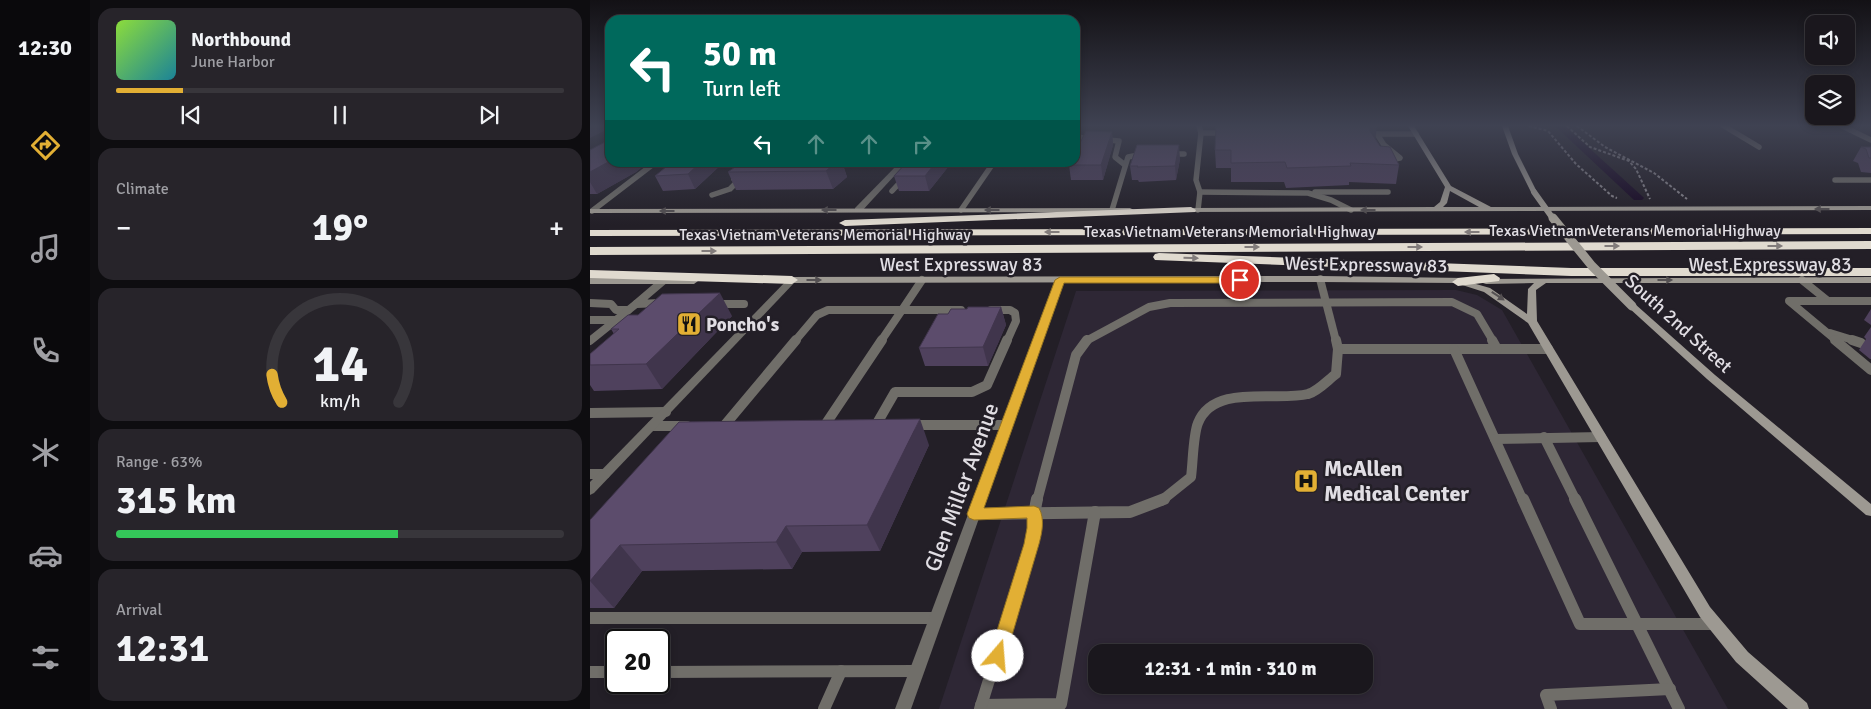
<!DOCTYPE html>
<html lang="en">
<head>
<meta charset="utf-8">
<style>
	:root { --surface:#1a171d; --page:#27242a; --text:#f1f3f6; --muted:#9f9fa4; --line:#38363b; --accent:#e2af34 }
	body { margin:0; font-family:Signika,sans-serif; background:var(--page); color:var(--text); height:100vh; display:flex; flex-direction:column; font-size:19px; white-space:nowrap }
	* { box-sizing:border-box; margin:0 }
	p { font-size:16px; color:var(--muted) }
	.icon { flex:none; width:28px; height:28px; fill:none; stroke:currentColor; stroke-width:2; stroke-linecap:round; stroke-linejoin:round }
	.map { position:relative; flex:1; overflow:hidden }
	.panel { display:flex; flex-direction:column; gap:8px; padding:8px; background:#0e0d10; width:500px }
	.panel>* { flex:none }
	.banner { position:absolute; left:15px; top:15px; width:475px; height:152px; border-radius:15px; box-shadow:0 2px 8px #0003,0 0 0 1px var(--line); background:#00695c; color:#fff; overflow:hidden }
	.fabs { position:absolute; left:1215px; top:15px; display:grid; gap:10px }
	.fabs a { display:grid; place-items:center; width:50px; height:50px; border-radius:10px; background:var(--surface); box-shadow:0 2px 8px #0003,0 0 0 1px var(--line); font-size:25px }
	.speed { position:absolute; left:15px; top:629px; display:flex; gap:10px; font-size:25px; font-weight:700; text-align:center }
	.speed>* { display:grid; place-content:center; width:65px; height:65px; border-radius:50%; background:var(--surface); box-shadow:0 2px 8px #0003,0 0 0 1px var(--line); line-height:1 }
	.speed .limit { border:2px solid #111; border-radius:8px; background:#fff; color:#111 }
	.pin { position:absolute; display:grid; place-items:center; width:42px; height:42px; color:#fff; margin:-21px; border:2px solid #fff; border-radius:50%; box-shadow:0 1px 5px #0007 }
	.me { position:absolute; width:55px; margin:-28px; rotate:18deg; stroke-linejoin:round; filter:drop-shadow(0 0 4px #0008) }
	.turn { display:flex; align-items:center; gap:18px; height:105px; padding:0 15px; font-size:22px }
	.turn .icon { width:65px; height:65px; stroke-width:2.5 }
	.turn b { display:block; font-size:35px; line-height:42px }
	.lanes { display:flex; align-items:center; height:48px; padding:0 15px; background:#0003; justify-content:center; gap:25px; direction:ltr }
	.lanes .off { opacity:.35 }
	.big { font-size:38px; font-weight:800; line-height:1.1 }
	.panel .card { flex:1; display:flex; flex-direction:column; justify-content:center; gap:8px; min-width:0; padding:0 18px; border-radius:15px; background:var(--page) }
	.panel .dial { align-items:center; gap:0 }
	.dial svg { height:130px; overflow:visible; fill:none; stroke:var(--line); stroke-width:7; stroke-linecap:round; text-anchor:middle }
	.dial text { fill:var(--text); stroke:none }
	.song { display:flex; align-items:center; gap:15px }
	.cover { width:60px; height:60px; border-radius:8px; background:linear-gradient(135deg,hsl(90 70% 55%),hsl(190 70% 35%)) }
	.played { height:5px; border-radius:2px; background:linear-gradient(90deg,var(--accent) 15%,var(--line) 15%) }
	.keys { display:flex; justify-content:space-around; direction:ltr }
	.heat { display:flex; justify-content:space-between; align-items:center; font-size:28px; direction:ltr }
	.charge { height:8px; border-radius:4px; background:linear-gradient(90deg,#34c759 63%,var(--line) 0) }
	.trip { position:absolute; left:498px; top:644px; width:285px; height:50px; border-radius:15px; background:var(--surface); box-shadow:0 2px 8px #0003,0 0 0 1px var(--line); font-weight:800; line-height:50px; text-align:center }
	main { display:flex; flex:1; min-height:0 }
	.dock { display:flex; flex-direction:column; width:90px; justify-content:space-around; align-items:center; background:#0a090c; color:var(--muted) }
	.dock .icon { width:35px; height:35px }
	.dock .selected { color:var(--accent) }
	.dock b { font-size:22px; color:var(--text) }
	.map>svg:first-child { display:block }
	.built { fill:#2e2735; fill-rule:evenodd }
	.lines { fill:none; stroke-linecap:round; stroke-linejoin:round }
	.canal { fill:#170823; fill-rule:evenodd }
	.path { stroke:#8b888f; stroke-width:2; stroke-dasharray:3 2; stroke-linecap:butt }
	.service-far3 { stroke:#706e69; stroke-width:5.5 }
	.service-far2 { stroke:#706e69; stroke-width:8 }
	.service-far1 { stroke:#706e69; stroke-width:10 }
	.service { stroke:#706e69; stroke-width:12 }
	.minor { fill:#706e69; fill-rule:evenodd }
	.secondary { fill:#9d9992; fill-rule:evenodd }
	.motorway { fill:#e0dacf; fill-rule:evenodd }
	.secondary-bridge-far1 { stroke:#9d9992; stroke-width:6 }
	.secondary-bridge { stroke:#9d9992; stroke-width:9 }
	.wall { fill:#4f415d }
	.shaded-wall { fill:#40354c }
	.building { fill:#5c4c6c; stroke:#40354c }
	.oneway { fill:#545052 }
	.oneway2 { fill:#827c7b }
	.route { fill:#e2af34; stroke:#937222 }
	.labels { text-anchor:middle; stroke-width:5; stroke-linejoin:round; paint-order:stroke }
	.far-street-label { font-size:16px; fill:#e1dee4; stroke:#231f27 }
	.street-label { font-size:19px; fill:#e1dee4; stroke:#231f27 }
	.poi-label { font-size:19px; font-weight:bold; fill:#e1dee4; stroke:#231f27; text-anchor:start }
	.near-poi-label { font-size:22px; font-weight:bold; fill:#e1dee4; stroke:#231f27; text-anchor:start }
	.near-street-label { font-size:22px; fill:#e1dee4; stroke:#231f27 }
</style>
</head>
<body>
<main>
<nav class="dock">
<b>12:30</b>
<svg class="icon selected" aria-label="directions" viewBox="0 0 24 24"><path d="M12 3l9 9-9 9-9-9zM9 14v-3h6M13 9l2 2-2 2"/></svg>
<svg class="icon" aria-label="music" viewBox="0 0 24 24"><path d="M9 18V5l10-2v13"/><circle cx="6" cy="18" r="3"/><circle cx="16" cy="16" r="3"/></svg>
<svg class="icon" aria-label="phone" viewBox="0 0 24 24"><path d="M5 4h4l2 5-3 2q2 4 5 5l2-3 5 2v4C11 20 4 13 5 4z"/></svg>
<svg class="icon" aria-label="climate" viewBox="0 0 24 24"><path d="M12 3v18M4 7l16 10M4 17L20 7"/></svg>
<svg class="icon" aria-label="car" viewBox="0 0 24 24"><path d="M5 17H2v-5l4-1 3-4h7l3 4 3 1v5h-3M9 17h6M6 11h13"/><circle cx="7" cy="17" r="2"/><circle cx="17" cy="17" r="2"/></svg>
<svg class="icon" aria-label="filters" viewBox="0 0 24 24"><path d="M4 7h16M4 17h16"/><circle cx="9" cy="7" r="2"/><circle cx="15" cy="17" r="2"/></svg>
</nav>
<section class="panel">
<div class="card">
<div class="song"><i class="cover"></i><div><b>Northbound</b><p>June Harbor</p></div></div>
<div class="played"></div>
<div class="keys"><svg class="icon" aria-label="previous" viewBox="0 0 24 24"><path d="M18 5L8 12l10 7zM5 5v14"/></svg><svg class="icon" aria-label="pause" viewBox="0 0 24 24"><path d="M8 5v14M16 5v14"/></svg><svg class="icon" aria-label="next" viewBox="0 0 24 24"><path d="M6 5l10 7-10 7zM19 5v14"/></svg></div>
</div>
<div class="card"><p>Climate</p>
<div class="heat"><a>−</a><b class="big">19°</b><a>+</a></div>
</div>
<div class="card dial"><svg viewBox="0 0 100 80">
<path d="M14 69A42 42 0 1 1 86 69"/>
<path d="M14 69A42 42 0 0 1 8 52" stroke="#e2af34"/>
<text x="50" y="56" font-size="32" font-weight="700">14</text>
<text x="50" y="72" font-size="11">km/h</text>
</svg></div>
<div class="card"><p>Range · 63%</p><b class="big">315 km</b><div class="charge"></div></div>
<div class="card"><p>Arrival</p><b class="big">12:31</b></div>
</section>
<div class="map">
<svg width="1281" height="709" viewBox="0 0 1281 709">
	<rect width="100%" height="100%" fill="#231f27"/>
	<path class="built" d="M 866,290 L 887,295 L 912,310 L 1138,709 L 349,709 L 486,291 ZM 506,652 L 774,652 L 774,685 L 506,685 Z"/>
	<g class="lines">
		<path class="canal" d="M 965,126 L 975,126 L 1052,196 L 1054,198 L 1052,200 L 1044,200 Z"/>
		<g class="path">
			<path d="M 939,126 L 958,131 L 986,164 L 1022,196 L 1027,198"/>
			<path d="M 977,126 L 1000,147 L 1039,161 L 1046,169 L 1060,199"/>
			<path d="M 987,126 L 1015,147 L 1064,173 L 1097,199"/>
		</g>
		<g class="service-far3">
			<path d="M 1134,126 L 1169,147"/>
			<path d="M 1252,126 L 1281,140"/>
			<path d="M 611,133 L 638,133"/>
			<path d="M 776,134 L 826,134"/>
			<path d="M 787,134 L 794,145 L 810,158 L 795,161"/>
			<path d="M 485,137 L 529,141 L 525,157 L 535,165"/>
			<path d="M 577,154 L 594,154"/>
			<path d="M 1245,180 L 1281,180"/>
			<path d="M 302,191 L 329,162"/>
			<path d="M 610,192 L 718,193 L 741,200 L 761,210"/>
			<path d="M 725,192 L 798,192"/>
			<path d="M 122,195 L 140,189 L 148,181 L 144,179"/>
			<path d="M 371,210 L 404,162"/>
			<path d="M 522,210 L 538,157 L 554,154"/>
			<path d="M 608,210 L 610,192 L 606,180 L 611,133 L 609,126"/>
			<path d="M 2,211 L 66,162"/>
		</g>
		<g class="service-far2">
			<path d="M 730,279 L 746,341"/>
			<path d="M 1212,280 L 1238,301 L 1281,301"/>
			<path d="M 1238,301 L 1199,301 L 1247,341"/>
			<path d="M 0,303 L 21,304 L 26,310 L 38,310"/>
			<path d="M 71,303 L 46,304 L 73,281"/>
			<path d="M 124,304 L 154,304"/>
			<path d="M 401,310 L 420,310 L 425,313 L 426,321 L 417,341"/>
			<path d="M 0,320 L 26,320"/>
			<path d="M 1240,333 L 1266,341"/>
			<path d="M 0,341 L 46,304"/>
			<path d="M 205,341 L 227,315 L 238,310 L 312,310 L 332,280"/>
			<path d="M 291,341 L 312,310 L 371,310"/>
			<path d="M 496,341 L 559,307 L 580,303 L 862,302 L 887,314 L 903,341"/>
		</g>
		<g class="service-far1">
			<path d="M 746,340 L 748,349 L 958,349"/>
			<path d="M 902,340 L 907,349"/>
			<path d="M 1245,340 L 1281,370"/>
			<path d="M 1262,340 L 1271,343"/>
			<path d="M 864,349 L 933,501"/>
			<path d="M 0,413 L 76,412"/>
			<path d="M 235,425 L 292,340"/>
			<path d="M 286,425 L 305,392 L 382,392 L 397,385 L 417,340"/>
			<path d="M 322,425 L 417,425"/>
			<path d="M 62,426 L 97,426"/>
			<path d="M 134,426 L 206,340"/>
			<path d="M 954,437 L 986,501"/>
			<path d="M 905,439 L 1011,437"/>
			<path d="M 0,474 L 15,474"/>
			<path d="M 447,501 L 486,355 L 497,340"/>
			<path d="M 571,501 L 601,477 C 603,463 603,435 608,423 C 624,383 686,402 718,394 C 727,392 738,380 746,374 L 748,349"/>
		</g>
		<g class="service">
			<path d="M 933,499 L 990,624 L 1125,624"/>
			<path d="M 985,499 L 1089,709"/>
			<path d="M 384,514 L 540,512 L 574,499"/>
			<path d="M 0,618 L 346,618"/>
			<path d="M 0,672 L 26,672"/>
			<path d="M 69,672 L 327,671"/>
			<path d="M 391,705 L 471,704 L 505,512"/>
			<path d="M 234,709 L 251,671"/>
			<path d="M 390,709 L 441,545 C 445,530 443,515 447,499"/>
			<path d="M 961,709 L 956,695 L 1080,689"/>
		</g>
		<g class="minor">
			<path d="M 310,162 L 317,162 L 271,212 L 265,212 L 265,208 Z"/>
			<path d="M 202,277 L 205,278 L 206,280 L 205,282 L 4,493 L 0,495 L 0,482 L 199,278 Z"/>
			<path d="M 470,277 L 474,280 L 321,709 L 305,709 L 466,280 Z"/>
		</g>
		<g class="secondary">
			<path d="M 818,126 L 824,126 L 861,186 L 901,207 L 1281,206 L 1281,210 L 592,212 L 588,210 L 592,208 L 844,207 L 850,202 L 855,187 ZM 860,191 L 889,207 L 853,207 L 857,203 Z"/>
			<path d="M 912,126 L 918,126 L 928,154 L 947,192 L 946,193 L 941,192 L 922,154 Z"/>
			<path d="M 540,208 L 544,210 L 543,212 L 0,213 L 0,209 Z"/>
			<path d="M 730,276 L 876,278 L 879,279 L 879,282 L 900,288 L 937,314 L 938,289 L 944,283 L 896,284 L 893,283 L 892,281 L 893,279 L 1281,277 L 1281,283 L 956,283 L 946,290 L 947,321 L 1120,607 L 1158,652 L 1217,703 L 1219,709 L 1198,709 L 1146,662 L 1110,617 L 938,323 L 894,292 L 866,283 L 730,282 L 196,283 L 192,280 L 196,277 Z"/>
			<path d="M 0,278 L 104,278 L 108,281 L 104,284 L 0,284 Z"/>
			<path d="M 1042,303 L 1045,304 L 1125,375 L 1281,504 L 1281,516 L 1276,515 L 1117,379 L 1039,308 L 1037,306 L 1039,304 Z"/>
		</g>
		<g class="motorway">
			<path d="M 601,207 L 606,210 L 605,212 L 255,226 L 249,223 L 255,220 Z"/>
			<path d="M 1281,228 L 1281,234 L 0,236 L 0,230 Z"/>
			<path d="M 1281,241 L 1281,249 L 0,255 L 0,247 Z"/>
			<path d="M 569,253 L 981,268 L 1281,268 L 1281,276 L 981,276 L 565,260 L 563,257 L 565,254 Z"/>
			<path d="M 0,270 L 202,276 L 208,280 L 202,284 L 0,278 Z"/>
			<path d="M 904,274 L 910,278 L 909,281 L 868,286 L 862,282 L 868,278 Z"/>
		</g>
		<path class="secondary-bridge-far1" d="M 944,192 L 964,220"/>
		<path class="secondary-bridge" d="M 963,218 L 1002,266 L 1042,306"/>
	</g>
	<g class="wall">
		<path d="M 522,132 L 523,145 L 513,180 L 481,180 L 479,165 Z"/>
		<path d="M 790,146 L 809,165 L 806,184 L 759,182 L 759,185 L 696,188 L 694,182 L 641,182 L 641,168 L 626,168 L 625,150 Z"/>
		<path d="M 1271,147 L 1281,147 L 1281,173 L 1271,172 L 1268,163 L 1263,161 Z"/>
		<path d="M 0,150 L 20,162 L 58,162 L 46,172 L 7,194 L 0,194 Z"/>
		<path d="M 590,159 L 586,180 L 549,182 L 548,180 L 542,180 L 540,166 Z"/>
		<path d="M 134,162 L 105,189 L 73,191 L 65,176 Z"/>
		<path d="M 152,162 L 252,162 L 257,177 L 243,189 L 146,190 L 138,172 Z"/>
		<path d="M 362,162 L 339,191 L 309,191 L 304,176 Z"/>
		<path d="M 411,307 L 416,325 L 398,366 L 335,366 L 329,348 L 358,314 L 377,309 Z"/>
		<path d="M 1281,309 L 1281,325 L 1274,320 Z"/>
		<path d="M 142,316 L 72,389 L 4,391 L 0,385 L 0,354 L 24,334 L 21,329 Z"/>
		<path d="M 1281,327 L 1281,359 L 1280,359 L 1269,350 L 1276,339 L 1274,337 Z"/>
		<path d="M 339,445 L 290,551 L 212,552 L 202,569 L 52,571 L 24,608 L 0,608 L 0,520 Z"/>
	</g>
	<g class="shaded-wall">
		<path d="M 0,126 L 20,126 L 20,128 L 0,138 Z"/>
		<path d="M 787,126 L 785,143 L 778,144 L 780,127 Z"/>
		<path d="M 522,132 L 523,145 L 513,180 L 511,165 Z"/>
		<path d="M 589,145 L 590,159 L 586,180 L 585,166 Z"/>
		<path d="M 20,161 L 20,162 L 58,162 L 46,172 L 7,194 L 0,182 L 0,172 Z"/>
		<path d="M 111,162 L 134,162 L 105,189 L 98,174 Z"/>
		<path d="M 246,162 L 252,162 L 257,177 L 243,189 L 236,171 Z"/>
		<path d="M 346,162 L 362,162 L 339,191 L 335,176 Z"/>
		<path d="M 130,293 L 142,316 L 72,389 L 56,364 Z"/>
		<path d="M 411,307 L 416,325 L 398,366 L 393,347 Z"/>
		<path d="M 330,419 L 339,445 L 290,551 L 277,525 Z"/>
		<path d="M 196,526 L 212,552 L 202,569 L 186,542 Z"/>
		<path d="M 30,545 L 52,571 L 24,608 L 0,581 Z"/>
	</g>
	<g class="building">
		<path d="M 626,126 L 784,126 L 780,127 L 780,131 L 790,146 L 800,147 L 809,165 L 760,163 L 761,166 L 697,168 L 695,162 L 641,163 L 641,150 L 625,150 Z"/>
		<path d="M 496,131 L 522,132 L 511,165 L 479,165 L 480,162 L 485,162 L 485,153 Z"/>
		<path d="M 17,141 L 20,141 L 20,161 L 0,172 L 0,150 Z"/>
		<path d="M 547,145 L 589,145 L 585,166 L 547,167 L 548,166 L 540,166 Z"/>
		<path d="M 1271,147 L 1281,147 L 1281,158 L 1279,158 L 1276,149 Z"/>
		<path d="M 82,162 L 111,162 L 98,174 L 65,176 Z"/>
		<path d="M 152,162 L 246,162 L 236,171 L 138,172 Z"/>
		<path d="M 317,162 L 346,162 L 335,176 L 304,176 Z"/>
		<path d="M 130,293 L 56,364 L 0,365 L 0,354 L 29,329 L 21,329 L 38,315 L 48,315 L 72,294 Z"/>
		<path d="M 378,307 L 411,307 L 393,347 L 329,348 L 348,314 L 358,314 L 361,309 L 377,309 Z"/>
		<path d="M 330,419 L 277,525 L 196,526 L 186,542 L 30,545 L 0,581 L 0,520 L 89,422 Z"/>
	</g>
	<defs><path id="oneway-solid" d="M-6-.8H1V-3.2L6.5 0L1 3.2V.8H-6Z" transform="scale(1.25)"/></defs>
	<g class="oneway">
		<use href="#oneway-solid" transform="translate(1232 209) rotate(180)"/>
		<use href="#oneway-solid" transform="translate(239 210) rotate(180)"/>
		<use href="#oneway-solid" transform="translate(402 210) rotate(-180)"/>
		<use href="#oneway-solid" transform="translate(778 210) rotate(-180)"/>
		<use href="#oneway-solid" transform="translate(77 211) rotate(180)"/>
		<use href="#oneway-solid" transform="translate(224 280)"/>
		<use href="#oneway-solid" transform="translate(1075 280)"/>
		<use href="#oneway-solid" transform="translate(908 296) rotate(33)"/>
	</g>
	<g class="oneway2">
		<use href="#oneway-solid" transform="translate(462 232) rotate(180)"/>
		<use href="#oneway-solid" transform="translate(882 232) rotate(180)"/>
		<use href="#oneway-solid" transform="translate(1022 246)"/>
		<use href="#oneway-solid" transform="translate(1185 246)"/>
		<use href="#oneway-solid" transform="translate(662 247)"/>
		<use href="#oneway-solid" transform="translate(825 247)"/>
		<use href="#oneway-solid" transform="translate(119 251)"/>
		<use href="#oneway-solid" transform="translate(601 258) rotate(2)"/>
	</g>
	<linearGradient id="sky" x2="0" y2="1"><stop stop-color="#131115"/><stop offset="0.56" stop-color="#3f4252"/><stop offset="1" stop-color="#3f4252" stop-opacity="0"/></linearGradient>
	<rect width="1281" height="225" fill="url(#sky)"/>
	<path class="route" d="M 470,277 L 650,277 L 655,280 L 650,283 L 474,283 L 394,508 L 444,506 L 449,508 C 455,519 452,533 449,544 L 416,656 L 414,662 L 408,664 L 401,662 L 399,656 L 434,544 L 437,528 L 437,518 L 384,520 L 379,518 L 377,514 L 465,280 Z"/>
	<defs>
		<symbol id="restaurant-square" viewBox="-11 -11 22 22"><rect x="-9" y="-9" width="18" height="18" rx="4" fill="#e2af34" stroke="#231f27"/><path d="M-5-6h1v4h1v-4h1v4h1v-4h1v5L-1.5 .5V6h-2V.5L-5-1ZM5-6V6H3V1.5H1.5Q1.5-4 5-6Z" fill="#111"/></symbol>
		<symbol id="hospital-square" viewBox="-11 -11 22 22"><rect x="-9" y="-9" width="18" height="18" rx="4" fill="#e2af34" stroke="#231f27"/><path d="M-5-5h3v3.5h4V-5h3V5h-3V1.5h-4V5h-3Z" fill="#111"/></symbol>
	</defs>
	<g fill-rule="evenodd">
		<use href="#restaurant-square" x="85" y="310" width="28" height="28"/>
		<use href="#hospital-square" x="702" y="467" width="28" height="28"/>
	</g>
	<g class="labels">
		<g class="far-street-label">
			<text x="1045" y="236">Texas Vietnam Veterans Memorial Highway</text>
			<text x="640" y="237">Texas Vietnam Veterans Memorial Highway</text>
			<text x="235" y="240">Texas Vietnam Veterans Memorial Highway</text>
		</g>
		<g class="street-label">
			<text x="371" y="271">West Expressway 83</text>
			<text transform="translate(776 264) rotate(1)" y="7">West Expressway 83</text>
			<text x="1180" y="271">West Expressway 83</text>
			<text transform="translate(1089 323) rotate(42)" y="7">South 2nd Street</text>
		</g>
		<g class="poi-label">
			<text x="116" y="331">Poncho's</text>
		</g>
		<g class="near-poi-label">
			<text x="734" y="476">McAllen<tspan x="734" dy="25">Medical Center</tspan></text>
		</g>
		<g class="near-street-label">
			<text transform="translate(371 487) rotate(-70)" y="8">Glen Miller Avenue</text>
		</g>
	</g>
</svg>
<div class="fabs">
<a><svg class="icon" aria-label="sound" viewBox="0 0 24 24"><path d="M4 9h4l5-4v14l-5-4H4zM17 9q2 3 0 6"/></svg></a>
<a><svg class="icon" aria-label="layers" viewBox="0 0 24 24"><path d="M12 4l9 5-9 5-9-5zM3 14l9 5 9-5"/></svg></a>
</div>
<div class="speed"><div class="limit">20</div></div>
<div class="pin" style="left:650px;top:280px;background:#d93025"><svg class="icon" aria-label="arrive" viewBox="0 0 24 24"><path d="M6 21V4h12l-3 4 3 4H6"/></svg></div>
<svg class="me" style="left:408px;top:656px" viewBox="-20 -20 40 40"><circle r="19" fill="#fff"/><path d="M0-13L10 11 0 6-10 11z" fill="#e2af34"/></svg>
<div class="trip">12:31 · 1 min · 310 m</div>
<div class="banner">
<div class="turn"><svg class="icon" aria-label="left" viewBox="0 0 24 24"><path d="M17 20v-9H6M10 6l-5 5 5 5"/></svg><div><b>50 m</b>Turn left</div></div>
<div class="lanes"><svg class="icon" aria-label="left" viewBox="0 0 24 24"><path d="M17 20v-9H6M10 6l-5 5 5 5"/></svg><svg class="icon off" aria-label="ahead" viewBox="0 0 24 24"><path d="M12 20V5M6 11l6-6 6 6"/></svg><svg class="icon off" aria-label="ahead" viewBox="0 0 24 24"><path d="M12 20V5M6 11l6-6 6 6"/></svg><svg class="icon off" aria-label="right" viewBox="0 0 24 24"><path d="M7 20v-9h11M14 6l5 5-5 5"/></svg></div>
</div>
</div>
</main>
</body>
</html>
